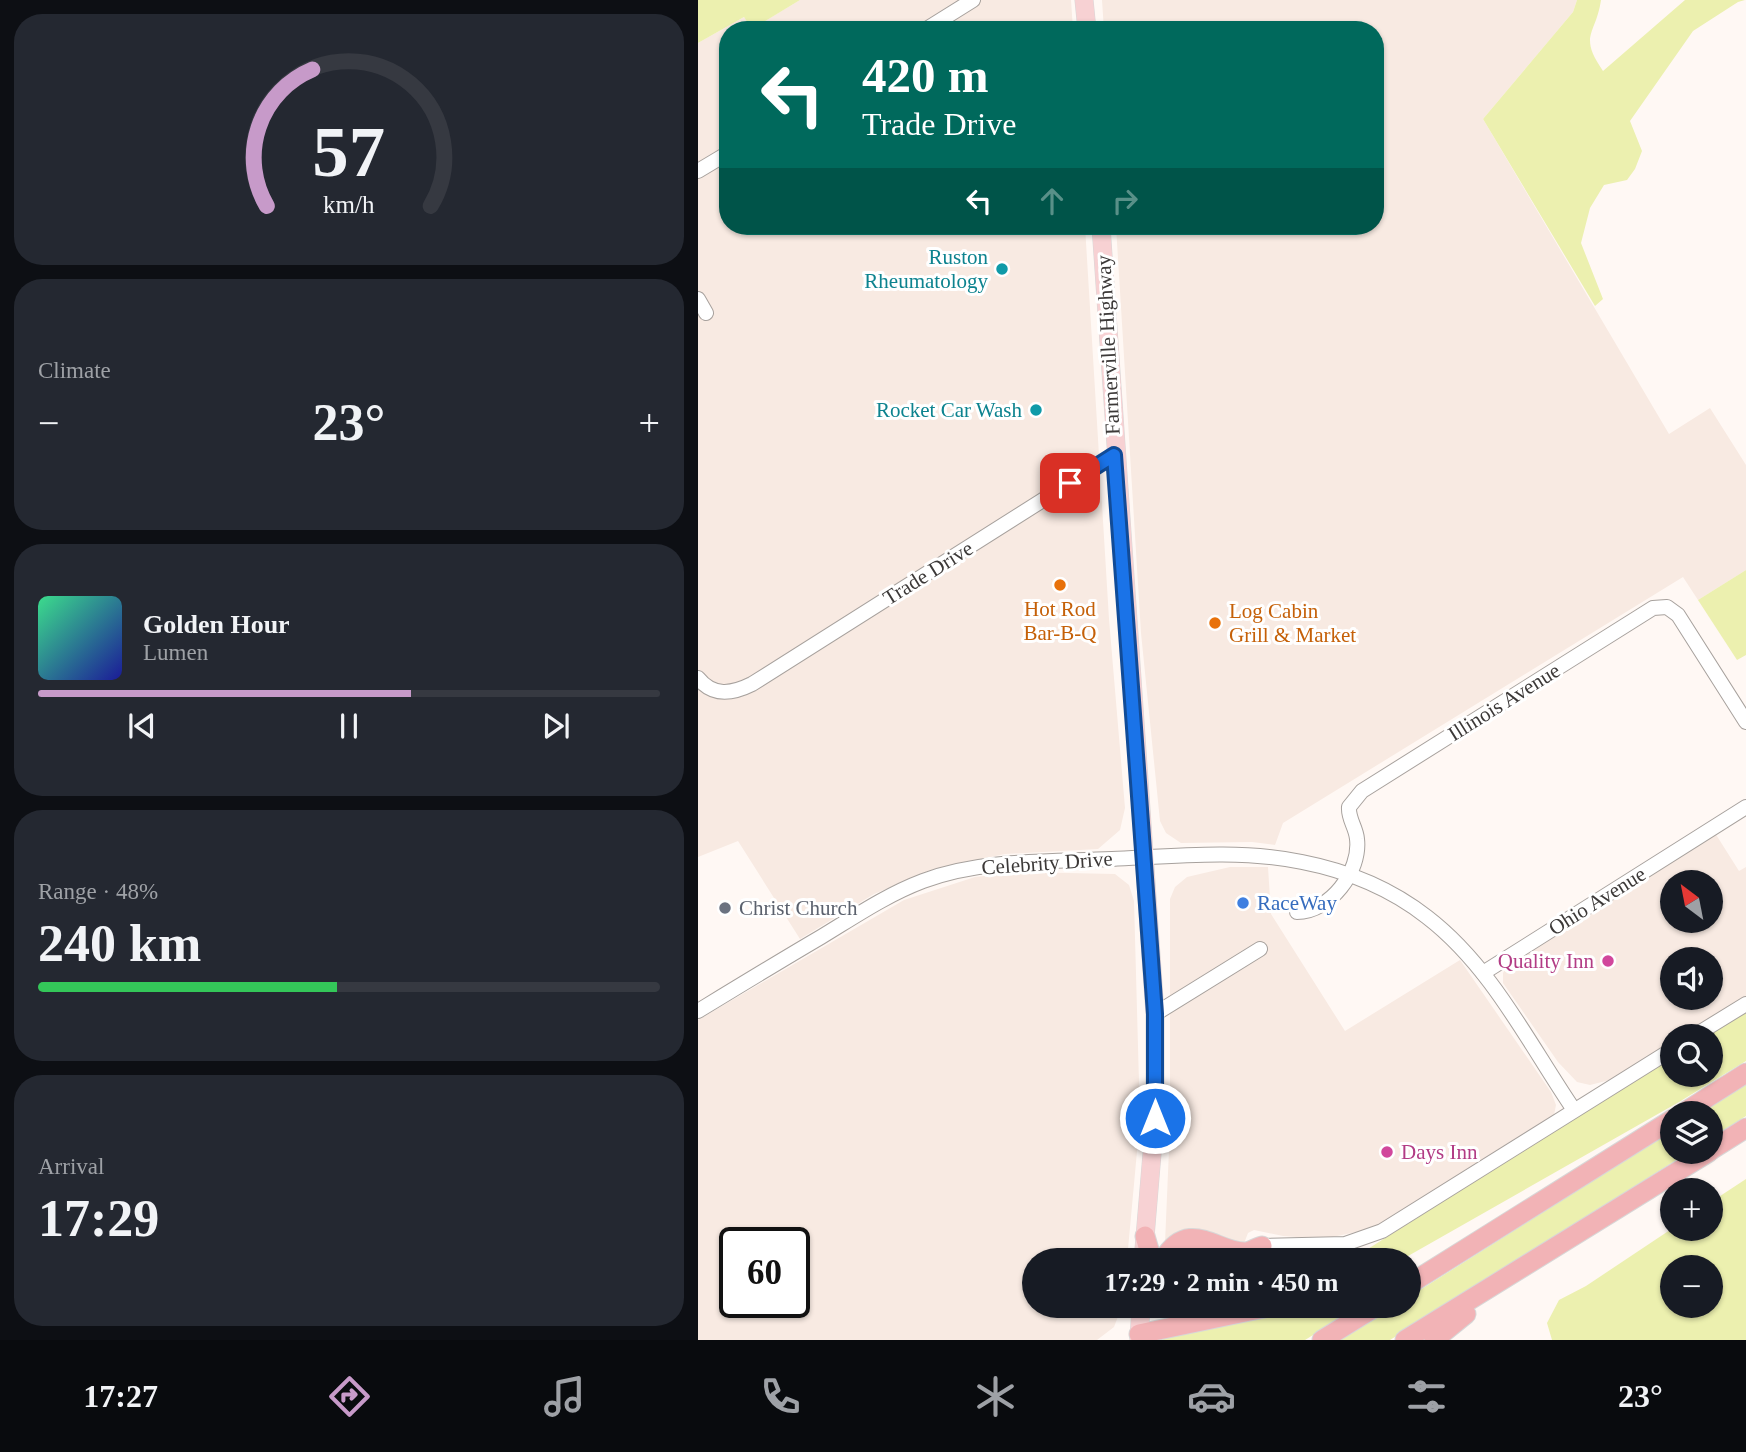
<!DOCTYPE html>
<html lang="en">
<head>
<meta charset="utf-8">
<style>
	:root { --surface:#171b24; --page:#242831; --text:#f1f3f6; --muted:#9ea1a6; --line:#363941; --accent:#c79ac9 }
	body { margin:0; font-family:Georgia,serif; background:var(--page); color:var(--text); height:100vh; display:flex; flex-direction:column; font-size:26px; white-space:nowrap }
	* { box-sizing:border-box; margin:0 }
	p { font-size:23px; color:var(--muted) }
	.icon { flex:none; width:38px; height:38px; fill:none; stroke:currentColor; stroke-width:2; stroke-linecap:round; stroke-linejoin:round }
	.map { position:relative; flex:1; overflow:hidden }
	.panel { display:flex; flex-direction:column; gap:14px; padding:14px; background:#0d0f14; width:698px }
	.panel>* { flex:none }
	.hud { position:absolute; left:21px; top:21px; width:665px; height:214px; border-radius:28px; box-shadow:0 2px 5px #0004; background:#00695c; color:#fff; overflow:hidden }
	.needle { width:46px; rotate:328deg }
	.controls { position:absolute; left:962px; top:870px; display:grid; gap:14px }
	.controls a { display:grid; place-items:center; width:63px; height:63px; border-radius:50%; background:var(--surface); box-shadow:0 2px 5px #0004; font-size:35px }
	.speed { position:absolute; left:21px; top:1227px; display:flex; gap:14px; font-size:35px; font-weight:700; text-align:center }
	.speed>* { display:grid; place-content:center; width:91px; height:91px; border-radius:50%; background:var(--surface); box-shadow:0 2px 5px #0004; line-height:1 }
	.speed .limit { border:4px solid #111; border-radius:10px; background:#fff; color:#111 }
	.pin { position:absolute; display:grid; place-items:center; width:60px; height:60px; color:#fff; margin:-30px; border-radius:14px; box-shadow:0 4px 10px #0006 }
	.me { position:absolute; width:77px; margin:-38px; rotate:0deg; stroke-linejoin:round; filter:drop-shadow(0 0 5px #0008) }
	.turn { display:flex; align-items:center; gap:24px; height:147px; padding:0 28px; font-size:32px }
	.turn .icon { width:91px; height:91px; stroke-width:2.5 }
	.turn b { display:block; font-size:49px; line-height:60px }
	.lanes { display:flex; align-items:center; height:66px; padding:0 28px; background:#0003; justify-content:center; gap:35px; direction:ltr }
	.lanes .off { opacity:.35 }
	.big { font-size:52px; font-weight:800; line-height:1.1 }
	.panel .card { flex:1; display:flex; flex-direction:column; justify-content:center; gap:10px; min-width:0; padding:0 24px; border-radius:28px; background:var(--page) }
	.panel .dial { align-items:center; gap:0 }
	.dial svg { height:182px; overflow:visible; fill:none; stroke:var(--line); stroke-width:7; stroke-linecap:round; text-anchor:middle }
	.dial text { fill:var(--text); stroke:none }
	.song { display:flex; align-items:center; gap:21px }
	.cover { width:84px; height:84px; border-radius:10px; background:linear-gradient(135deg,hsl(150 70% 55%),hsl(240 70% 35%)) }
	.played { height:7px; border-radius:4px; background:linear-gradient(90deg,var(--accent) 60%,var(--line) 60%) }
	.keys { display:flex; justify-content:space-around; direction:ltr }
	.heat { display:flex; justify-content:space-between; align-items:center; font-size:38px; direction:ltr }
	.charge { height:10px; border-radius:5px; background:linear-gradient(90deg,#34c759 48%,var(--line) 0) }
	.trip { position:absolute; left:324px; top:1248px; width:399px; height:70px; border-radius:35px; background:var(--surface); box-shadow:0 2px 5px #0004; font-weight:800; line-height:70px; text-align:center }
	.menu { display:flex; height:112px; justify-content:space-around; align-items:center; background:#090b0e; color:var(--muted) }
	.menu .icon { width:49px; height:49px }
	.menu .current { color:var(--accent) }
	.menu b { font-size:32px; color:var(--text) }
	main { display:flex; flex:1; min-height:0 }
	.map>svg:first-child { display:block }
	.built { fill:#f8eae2; fill-rule:evenodd }
	.green { fill:#ecf0af; fill-rule:evenodd }
	.lines { fill:none; stroke-linecap:round; stroke-linejoin:round }
	.minor-casing { stroke:#a7a19d; stroke-width:16 }
	.major-casing { stroke:#d8d7d7; stroke-width:19 }
	.highway-casing { stroke:#d8d7d7; stroke-width:21 }
	.minor { stroke:#fff; stroke-width:14 }
	.major { stroke:#f7d1d3; stroke-width:18 }
	.highway { stroke:#f2b3b6; stroke-width:19 }
	.route-casing { stroke:#114b97; stroke-width:18 }
	.route { stroke:#1a73e8; stroke-width:12 }
	.culture-dot { fill:#0f9aa8; stroke:#fff; stroke-width:2.5 }
	.food-dot { fill:#e8710a; stroke:#fff; stroke-width:2.5 }
	.shop-dot { fill:#3f7fe0; stroke:#fff; stroke-width:2.5 }
	.worship-dot { fill:#6b7280; stroke:#fff; stroke-width:2.5 }
	.hotel-dot { fill:#d1479c; stroke:#fff; stroke-width:2.5 }
	.labels { text-anchor:middle; stroke-width:6; stroke-linejoin:round; paint-order:stroke }
	.culture-label { font-size:21px; fill:#0d838f; stroke:#fff; text-anchor:end }
	.street-label { font-size:21px; fill:#3c3938; stroke:#fff }
	.food-label { font-size:21px; fill:#c56008; stroke:#fff }
	.shop-label { font-size:21px; fill:#366cbe; stroke:#fff; text-anchor:start }
	.worship-label { font-size:21px; fill:#5b616d; stroke:#fff; text-anchor:start }
	.hotel-label { font-size:21px; fill:#b23c85; stroke:#fff; text-anchor:end }
</style>
</head>
<body>
<main>
<section class="panel">
<div class="card dial"><svg viewBox="0 0 100 80">
<path d="M14 69A42 42 0 1 1 86 69"/>
<path d="M14 69A42 42 0 0 1 34 9" stroke="#c79ac9"/>
<text x="50" y="56" font-size="32" font-weight="700">57</text>
<text x="50" y="72" font-size="11">km/h</text>
</svg></div>
<div class="card"><p>Climate</p>
<div class="heat"><a>−</a><b class="big">23°</b><a>+</a></div>
</div>
<div class="card">
<div class="song"><i class="cover"></i><div><b>Golden Hour</b><p>Lumen</p></div></div>
<div class="played"></div>
<div class="keys"><svg class="icon" aria-label="previous" viewBox="0 0 24 24"><path d="M18 5L8 12l10 7zM5 5v14"/></svg><svg class="icon" aria-label="pause" viewBox="0 0 24 24"><path d="M8 5v14M16 5v14"/></svg><svg class="icon" aria-label="next" viewBox="0 0 24 24"><path d="M6 5l10 7-10 7zM19 5v14"/></svg></div>
</div>
<div class="card"><p>Range · 48%</p><b class="big">240 km</b><div class="charge"></div></div>
<div class="card"><p>Arrival</p><b class="big">17:29</b></div>
</section>
<div class="map">
<svg width="1048" height="1340" viewBox="0 0 1048 1340">
	<rect width="100%" height="100%" fill="#fff8f4"/>
	<g class="built">
		<path d="M 102,0 L 373,0 L 375,30 L 30,30 L 30,226 L 387,226 L 411,619 L 427,808 L 422,830 L 400,849 L 307,854 L 236,869 L 176,894 L 102,939 L 40,841 L 0,857 L 0,43 L 46,17 L 55,28 Z"/>
		<path d="M 404,0 L 879,0 L 875,12 L 785,119 L 971,434 L 1012,408 L 1048,465 L 1048,570 L 1000,600 L 985,577 L 585,823 L 577,845 L 554,842 L 483,843 L 468,833 L 462,821 L 443,633 L 418,226 L 677,226 L 677,30 L 406,30 Z"/>
		<path d="M 1017,833 L 1041,871 L 1048,867 L 1048,997 L 985,1036 L 975,1036 L 975,1042 L 916,1079 L 892,1085 L 879,1082 L 860,1062 L 805,983 L 805,973 L 809,966 ZM 975,882 L 1013,882 L 1013,920 L 975,920 ZM 975,959 L 1013,959 L 1013,998 L 975,998 Z"/>
		<path d="M 532,867 L 570,867 L 573,914 L 647,1031 L 762,960 L 853,1092 L 858,1105 L 856,1115 L 677,1228 L 625,1239 L 585,1236 L 556,1230 L 550,1233 L 545,1246 L 467,1243 L 472,1126 L 472,899 L 477,887 L 489,877 Z"/>
		<path d="M 323,872 L 417,874 L 431,885 L 436,901 L 442,1119 L 429,1260 L 336,1260 L 336,1306 L 424,1306 L 416,1327 L 399,1340 L 0,1340 L 0,1020 L 206,900 L 277,877 ZM 37,1242 L 96,1242 L 96,1302 L 37,1302 Z"/>
	</g>
	<g class="green">
		<path d="M 0,0 L 102,0 L 54,29 L 46,17 L 0,43 Z"/>
		<path d="M 879,0 L 903,0 C 898,35 880,35 905,71 L 987,0 L 1047,0 L 1040,2 L 995,31 L 932,121 L 944,151 L 937,169 L 929,180 L 906,185 L 892,208 L 883,243 L 905,299 L 897,306 L 785,119 L 875,12 Z"/>
		<path d="M 1048,570 L 1048,655 L 1039,660 L 1000,600 Z"/>
		<path d="M 1048,1010 L 1048,1061 L 981,1102 L 703,1260 L 468,1260 L 483,1245 L 544,1255 L 556,1260 L 579,1252 L 636,1251 L 655,1255 L 665,1252 L 975,1056 L 975,1074 L 1013,1074 L 1013,1036 L 1007,1036 Z"/>
		<path d="M 1048,1084 L 1048,1116 L 1013,1138 L 1013,1113 L 1002,1113 Z"/>
		<path d="M 975,1130 L 975,1152 L 991,1152 L 692,1340 L 642,1340 L 696,1306 L 710,1306 L 711,1297 Z"/>
		<path d="M 1048,1179 L 1048,1340 L 854,1340 L 849,1323 L 861,1300 L 888,1286 L 975,1228 L 1013,1228 L 1013,1202 ZM 1013,1267 L 1013,1306 L 975,1306 L 975,1267 Z"/>
		<path d="M 596,1306 L 662,1306 L 607,1340 L 464,1340 L 468,1335 Z"/>
	</g>
	<g class="lines">
		<defs>
			<g id="minor">
				<path d="M 227,30 L 275,0"/>
				<path d="M 0,171 L 30,153"/>
				<path d="M 0,299 L 8,313"/>
				<path d="M 0,678 C 15,697 34,694 54,684 L 416,455"/>
				<path d="M 599,912 C 632,912 663,871 659,839 C 658,827 650,819 651,807 L 664,791 L 955,608 L 969,607 L 980,615 L 1048,722"/>
				<path d="M 785,973 L 1048,807"/>
				<path d="M 0,1011 C 41,986 82,961 123,937 C 156,917 188,895 225,881 C 284,859 351,862 414,859 C 476,856 543,849 604,862 C 650,871 692,888 729,917 C 794,967 831,1044 876,1110"/>
				<path d="M 457,1014 L 562,949"/>
				<path d="M 996,1036 L 1048,1004"/>
				<path d="M 564,1246 L 647,1244 L 684,1231 L 975,1049"/>
			</g>
			<g id="major">
				<path d="M 386,0 L 389,30"/>
				<path d="M 403,226 L 457,1014 L 457,1118 L 446,1249"/>
				<path d="M 441,1340 L 443,1306"/>
			</g>
			<g id="highway">
				<path d="M 985,1113 L 1048,1073"/>
				<path d="M 1013,1150 L 1048,1128"/>
				<path d="M 447,1236 L 454,1260"/>
				<path d="M 465,1260 C 491,1216 519,1253 547,1252 C 552,1252 559,1247 564,1246"/>
				<path d="M 710,1285 L 975,1119"/>
				<path d="M 476,1306 L 491,1314 L 510,1315"/>
				<path d="M 441,1334 L 575,1306"/>
				<path d="M 624,1340 L 679,1306"/>
				<path d="M 707,1340 L 1011,1152"/>
				<path d="M 736,1340 L 768,1314"/>
			</g>
		</defs>
		<use href="#minor" class="minor-casing"/>
		<use href="#major" class="major-casing"/>
		<use href="#highway" class="highway-casing"/>
		<use href="#minor" class="minor"/>
		<use href="#major" class="major"/>
		<use href="#highway" class="highway"/>
	</g>
	<g class="lines">
		<defs>
			<path id="route" d="M 372,483 L 416,455 L 457,1014 L 457,1118"/>
		</defs>
		<use href="#route" class="route-casing"/>
		<use href="#route" class="route"/>
	</g>
	<g class="culture-dot">
		<circle cx="304" cy="269" r="7"/>
		<circle cx="338" cy="410" r="7"/>
	</g>
	<g class="food-dot">
		<circle cx="362" cy="585" r="7"/>
		<circle cx="517" cy="623" r="7"/>
	</g>
	<circle class="shop-dot" cx="545" cy="903" r="7"/>
	<circle class="worship-dot" cx="27" cy="908" r="7"/>
	<g class="hotel-dot">
		<circle cx="910" cy="961" r="7"/>
		<circle cx="689" cy="1152" r="7"/>
	</g>
	<g class="labels">
		<g class="culture-label">
			<text x="290" y="264">Ruston<tspan x="290" dy="24">Rheumatology</tspan></text>
			<text x="324" y="417">Rocket Car Wash</text>
		</g>
		<g class="street-label">
			<text transform="translate(410 345) rotate(-93)" y="7">Farmerville Highway</text>
			<text transform="translate(230 573) rotate(-32)" y="7">Trade Drive</text>
			<text transform="translate(806 702) rotate(-32)" y="7">Illinois Avenue</text>
			<text transform="translate(349 863) rotate(-4)" y="7">Celebrity Drive</text>
			<text transform="translate(899 901) rotate(-32)" y="7">Ohio Avenue</text>
		</g>
		<g class="food-label">
			<text x="362" y="616">Hot Rod<tspan x="362" dy="24">Bar-B-Q</tspan></text>
			<text x="531" y="618" text-anchor="start">Log Cabin<tspan x="531" dy="24">Grill &amp; Market</tspan></text>
		</g>
		<g class="shop-label">
			<text x="559" y="910">RaceWay</text>
		</g>
		<g class="worship-label">
			<text x="41" y="915">Christ Church</text>
		</g>
		<g class="hotel-label">
			<text x="896" y="968">Quality Inn</text>
			<text x="703" y="1159" text-anchor="start">Days Inn</text>
		</g>
	</g>
</svg>
<div class="controls">
<a><svg class="needle" viewBox="-14 -14 28 28"><path d="M0-13l5 13h-10z" fill="#e53935"/><path d="M0 13l5-13h-10z" fill="#9ea1a6"/></svg></a>
<a><svg class="icon" aria-label="sound" viewBox="0 0 24 24"><path d="M4 9h4l5-4v14l-5-4H4zM17 9q2 3 0 6"/></svg></a>
<a><svg class="icon" aria-label="search" viewBox="0 0 24 24"><circle cx="10" cy="10" r="6"/><path d="M15 15l6 6"/></svg></a>
<a><svg class="icon" aria-label="layers" viewBox="0 0 24 24"><path d="M12 4l9 5-9 5-9-5zM3 14l9 5 9-5"/></svg></a>
<a>+</a>
<a>−</a>
</div>
<div class="speed"><div class="limit">60</div></div>
<div class="pin" style="left:372px;top:483px;background:#d93025"><svg class="icon" aria-label="arrive" viewBox="0 0 24 24"><path d="M6 21V4h12l-3 4 3 4H6"/></svg></div>
<svg class="me" style="left:457px;top:1118px" viewBox="-20 -20 40 40"><circle r="17" fill="#1a73e8" stroke="#fff" stroke-width="3"/><path d="M0-11L8 9 0 5-8 9z" fill="#fff"/></svg>
<div class="trip">17:29 · 2 min · 450 m</div>
<div class="hud">
<div class="turn"><svg class="icon" aria-label="left" viewBox="0 0 24 24"><path d="M17 20v-9H6M10 6l-5 5 5 5"/></svg><div><b>420 m</b>Trade Drive</div></div>
<div class="lanes"><svg class="icon" aria-label="left" viewBox="0 0 24 24"><path d="M17 20v-9H6M10 6l-5 5 5 5"/></svg><svg class="icon off" aria-label="ahead" viewBox="0 0 24 24"><path d="M12 20V5M6 11l6-6 6 6"/></svg><svg class="icon off" aria-label="right" viewBox="0 0 24 24"><path d="M7 20v-9h11M14 6l5 5-5 5"/></svg></div>
</div>
</div>
</main>
<nav class="menu">
<b>17:27</b>
<svg class="icon current" aria-label="directions" viewBox="0 0 24 24"><path d="M12 3l9 9-9 9-9-9zM9 14v-3h6M13 9l2 2-2 2"/></svg>
<svg class="icon" aria-label="music" viewBox="0 0 24 24"><path d="M9 18V5l10-2v13"/><circle cx="6" cy="18" r="3"/><circle cx="16" cy="16" r="3"/></svg>
<svg class="icon" aria-label="phone" viewBox="0 0 24 24"><path d="M5 4h4l2 5-3 2q2 4 5 5l2-3 5 2v4C11 20 4 13 5 4z"/></svg>
<svg class="icon" aria-label="climate" viewBox="0 0 24 24"><path d="M12 3v18M4 7l16 10M4 17L20 7"/></svg>
<svg class="icon" aria-label="car" viewBox="0 0 24 24"><path d="M5 17H2v-5l4-1 3-4h7l3 4 3 1v5h-3M9 17h6M6 11h13"/><circle cx="7" cy="17" r="2"/><circle cx="17" cy="17" r="2"/></svg>
<svg class="icon" aria-label="filters" viewBox="0 0 24 24"><path d="M4 7h16M4 17h16"/><circle cx="9" cy="7" r="2"/><circle cx="15" cy="17" r="2"/></svg>
<b>23°</b>
</nav>
</body>
</html>
